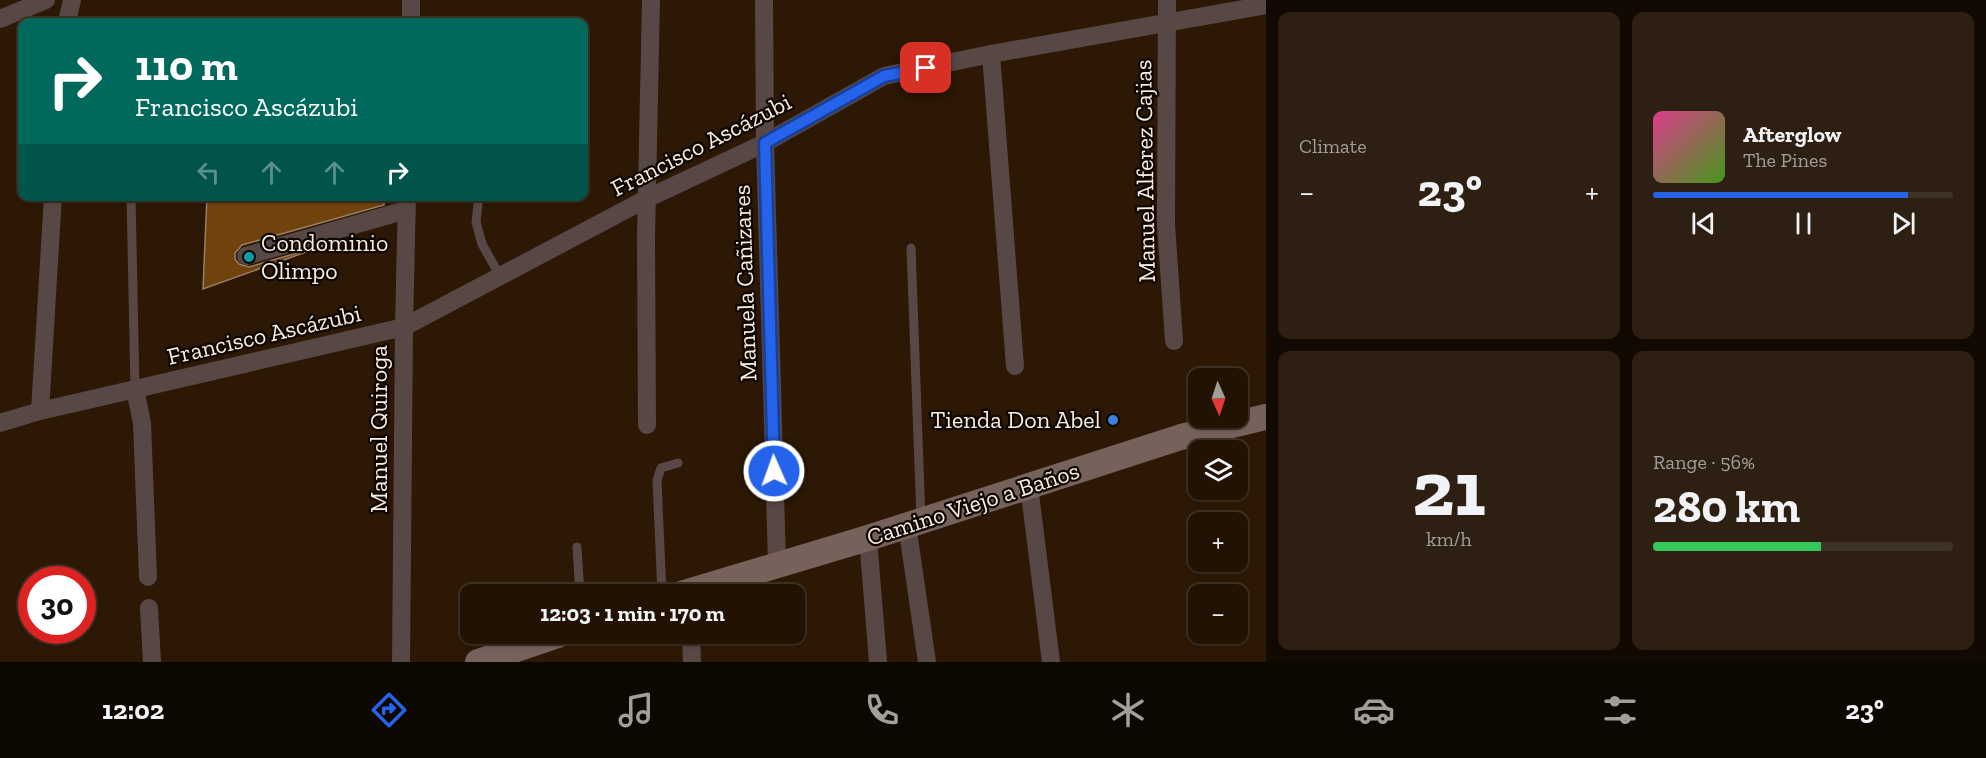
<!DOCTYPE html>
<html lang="en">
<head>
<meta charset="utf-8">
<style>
	:root { --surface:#211203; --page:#2d2012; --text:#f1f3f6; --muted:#a29e9a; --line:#3e3225; --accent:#2563eb }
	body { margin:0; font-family:"Zilla Slab",serif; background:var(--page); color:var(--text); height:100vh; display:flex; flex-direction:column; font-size:22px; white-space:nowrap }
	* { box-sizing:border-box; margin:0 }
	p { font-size:20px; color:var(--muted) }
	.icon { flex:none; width:33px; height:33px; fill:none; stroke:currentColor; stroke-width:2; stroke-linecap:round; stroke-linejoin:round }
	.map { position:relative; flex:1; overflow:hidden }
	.panel { display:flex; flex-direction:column; gap:12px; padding:12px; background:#120a02; width:720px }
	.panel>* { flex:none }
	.banner { position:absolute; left:18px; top:18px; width:570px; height:183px; border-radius:12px; box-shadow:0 2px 4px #0004,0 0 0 2px var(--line); background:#00695c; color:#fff; overflow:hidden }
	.needle { width:39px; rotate:177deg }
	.tools { position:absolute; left:1188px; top:368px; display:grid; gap:12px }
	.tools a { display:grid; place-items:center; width:60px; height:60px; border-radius:12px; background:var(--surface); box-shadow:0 2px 4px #0004,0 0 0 2px var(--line); font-size:30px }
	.speed { position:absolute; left:18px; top:566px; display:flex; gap:12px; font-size:30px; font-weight:700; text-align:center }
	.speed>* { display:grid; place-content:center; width:78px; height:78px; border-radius:50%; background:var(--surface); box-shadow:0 2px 4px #0004,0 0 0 2px var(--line); line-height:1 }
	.speed .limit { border:9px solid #d22; background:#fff; color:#111 }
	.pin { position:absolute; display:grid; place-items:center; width:51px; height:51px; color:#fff; margin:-26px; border-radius:12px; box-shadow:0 3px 9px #0006 }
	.me { position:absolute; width:66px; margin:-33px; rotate:358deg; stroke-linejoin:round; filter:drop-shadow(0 0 4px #0008) }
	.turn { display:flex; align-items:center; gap:21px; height:126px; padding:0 18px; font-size:27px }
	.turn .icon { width:78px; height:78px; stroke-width:2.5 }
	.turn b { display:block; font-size:42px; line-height:51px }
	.lanes { display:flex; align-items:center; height:57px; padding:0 18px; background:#0003; justify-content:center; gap:30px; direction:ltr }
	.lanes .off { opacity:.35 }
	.big { font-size:45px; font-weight:700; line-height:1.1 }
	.panel .card { flex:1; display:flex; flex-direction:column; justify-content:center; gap:9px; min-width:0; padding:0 21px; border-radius:12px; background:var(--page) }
	.panel .dial { align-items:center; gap:0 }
	.dial b { font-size:78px; line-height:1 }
	.song { display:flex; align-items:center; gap:18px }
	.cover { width:72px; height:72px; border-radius:9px; background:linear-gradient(135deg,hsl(330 70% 55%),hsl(100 70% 35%)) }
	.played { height:6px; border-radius:3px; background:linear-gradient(90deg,var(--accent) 85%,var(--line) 85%) }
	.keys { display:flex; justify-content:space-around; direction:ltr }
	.heat { display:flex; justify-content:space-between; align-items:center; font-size:33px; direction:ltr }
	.charge { height:9px; border-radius:4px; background:linear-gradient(90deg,#34c759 56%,var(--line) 0) }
	.panel .tiles { flex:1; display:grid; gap:12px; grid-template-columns:repeat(2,1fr) }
	.trip { position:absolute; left:460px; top:584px; width:345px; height:60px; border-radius:12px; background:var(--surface); box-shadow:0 2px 4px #0004,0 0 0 2px var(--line); font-weight:700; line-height:60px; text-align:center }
	.tab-bar { display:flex; height:96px; justify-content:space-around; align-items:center; background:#0d0701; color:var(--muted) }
	.tab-bar .icon { width:42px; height:42px }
	.tab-bar .current { color:var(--accent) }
	.tab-bar b { font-size:27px; color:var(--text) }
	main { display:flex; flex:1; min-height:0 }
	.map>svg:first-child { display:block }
	.building { fill:#70430c; stroke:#987e67; stroke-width:1.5 }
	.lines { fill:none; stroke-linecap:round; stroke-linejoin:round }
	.lane { stroke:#574845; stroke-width:9 }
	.street { stroke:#574845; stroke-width:18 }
	.secondary { stroke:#77615b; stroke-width:26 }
	.route-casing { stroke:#184099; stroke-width:15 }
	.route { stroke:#2563eb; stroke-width:10 }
	.culture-dot { fill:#0f9aa8; stroke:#0d0601; stroke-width:2 }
	.shop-dot { fill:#3f7fe0; stroke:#0d0601; stroke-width:2 }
	.labels { text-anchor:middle; stroke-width:4.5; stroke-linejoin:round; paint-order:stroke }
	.street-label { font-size:24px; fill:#fbede0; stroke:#0d0601 }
	.poi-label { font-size:24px; fill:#fbede0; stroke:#0d0601; text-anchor:start }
</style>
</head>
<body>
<main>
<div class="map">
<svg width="1266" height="662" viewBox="0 0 1266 662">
	<rect width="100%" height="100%" fill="#2c1804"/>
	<path class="building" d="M 207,196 L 384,196 L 384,205 L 242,245 L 235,253 L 235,259 L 239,264 L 249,267 L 331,243 L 203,289 Z"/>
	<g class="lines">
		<g class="lane">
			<path d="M 131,196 L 135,389"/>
			<path d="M 479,196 L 476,222 L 482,244 L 500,276"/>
			<path d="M 911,248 L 921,519"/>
			<path d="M 577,547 L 580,594"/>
			<path d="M 662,594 L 657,480 L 661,468 L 678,463"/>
		</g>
		<g class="street">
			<path d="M 764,0 L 765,143 L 777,564"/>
			<path d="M 1167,0 L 1166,224 L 1174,341"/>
			<path d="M 0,19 L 46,0"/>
			<path d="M 67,22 L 72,0"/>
			<path d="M 411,22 L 411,0"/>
			<path d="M 991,54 L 1015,366"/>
			<path d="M 246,256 L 406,210"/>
			<path d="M 135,389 L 142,423 L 148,577"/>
			<path d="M 40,411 L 53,196"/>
			<path d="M 0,423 L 40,411 L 404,327 L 646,199 L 765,143 L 884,76 L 991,54 L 1266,5"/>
			<path d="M 647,425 L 646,238 L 651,0"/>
			<path d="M 1029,486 L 1051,662"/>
			<path d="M 907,525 L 927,662"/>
			<path d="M 868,538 L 878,662"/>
			<path d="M 149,608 L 152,662"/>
			<path d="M 691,633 L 692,662"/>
			<path d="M 401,662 L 404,327 L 407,196"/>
		</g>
		<g class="secondary">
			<path d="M 681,594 L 868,538 L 1181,437 L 1266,417"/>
			<path d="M 478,662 L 564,633"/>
		</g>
	</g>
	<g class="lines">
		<defs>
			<path id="route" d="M 774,471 L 765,143 L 884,76 L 926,68"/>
		</defs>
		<use href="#route" class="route-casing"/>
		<use href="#route" class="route"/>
	</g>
	<circle class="culture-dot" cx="249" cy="257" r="6"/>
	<circle class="shop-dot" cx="1113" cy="420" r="6"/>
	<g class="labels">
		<g class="street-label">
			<text transform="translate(701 145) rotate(-27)" y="8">Francisco Ascázubi</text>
			<text transform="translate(1145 171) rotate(-91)" y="8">Manuel Alferez Cajias</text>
			<text transform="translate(745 283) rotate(-92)" y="8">Manuela Cañizares</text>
			<text transform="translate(264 335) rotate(-13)" y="8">Francisco Ascázubi</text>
			<text transform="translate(379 429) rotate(-90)" y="8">Manuel Quiroga</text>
			<text transform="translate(973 504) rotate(-18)" y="8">Camino Viejo a Baños</text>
		</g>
		<g class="poi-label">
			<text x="261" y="251">Condominio<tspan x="261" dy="28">Olimpo</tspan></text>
			<text x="1101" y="428" text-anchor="end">Tienda Don Abel</text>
		</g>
	</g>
</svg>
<div class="tools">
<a><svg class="needle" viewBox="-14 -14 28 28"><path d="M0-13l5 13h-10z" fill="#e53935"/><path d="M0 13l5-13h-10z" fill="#a29e9a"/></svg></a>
<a><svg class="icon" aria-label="layers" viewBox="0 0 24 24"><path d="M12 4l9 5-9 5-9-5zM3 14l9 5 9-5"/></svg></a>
<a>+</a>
<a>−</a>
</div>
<div class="speed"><div class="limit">30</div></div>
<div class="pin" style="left:926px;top:68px;background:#d93025"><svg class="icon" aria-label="arrive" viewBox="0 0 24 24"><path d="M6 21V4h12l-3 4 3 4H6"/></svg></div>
<svg class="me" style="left:774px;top:471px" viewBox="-20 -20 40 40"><circle r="17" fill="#2563eb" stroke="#fff" stroke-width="3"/><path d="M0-11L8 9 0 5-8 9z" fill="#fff"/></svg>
<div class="trip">12:03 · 1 min · 170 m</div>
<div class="banner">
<div class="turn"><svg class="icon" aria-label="right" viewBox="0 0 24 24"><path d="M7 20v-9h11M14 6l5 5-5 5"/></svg><div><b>110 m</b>Francisco Ascázubi</div></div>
<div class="lanes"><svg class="icon off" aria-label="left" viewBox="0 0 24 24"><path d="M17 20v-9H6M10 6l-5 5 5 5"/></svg><svg class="icon off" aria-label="ahead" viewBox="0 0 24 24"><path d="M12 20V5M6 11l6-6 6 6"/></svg><svg class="icon off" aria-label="ahead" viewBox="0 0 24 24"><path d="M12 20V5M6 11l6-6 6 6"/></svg><svg class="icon" aria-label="right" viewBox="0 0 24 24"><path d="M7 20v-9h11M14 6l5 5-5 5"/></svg></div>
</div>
</div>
<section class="panel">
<div class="tiles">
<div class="card"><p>Climate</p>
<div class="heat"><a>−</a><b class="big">23°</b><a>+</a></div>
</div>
<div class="card">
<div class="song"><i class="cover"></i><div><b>Afterglow</b><p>The Pines</p></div></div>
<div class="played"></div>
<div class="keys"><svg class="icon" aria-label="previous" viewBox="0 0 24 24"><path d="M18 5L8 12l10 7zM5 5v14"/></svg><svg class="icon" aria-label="pause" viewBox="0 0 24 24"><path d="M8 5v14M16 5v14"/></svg><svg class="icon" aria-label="next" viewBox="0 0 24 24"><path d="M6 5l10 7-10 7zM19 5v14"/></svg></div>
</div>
<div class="card dial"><b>21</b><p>km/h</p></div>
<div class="card"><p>Range · 56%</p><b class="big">280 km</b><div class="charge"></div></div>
</div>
</section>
</main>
<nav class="tab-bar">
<b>12:02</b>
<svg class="icon current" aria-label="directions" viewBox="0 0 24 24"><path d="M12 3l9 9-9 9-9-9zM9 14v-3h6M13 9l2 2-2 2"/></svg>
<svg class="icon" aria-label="music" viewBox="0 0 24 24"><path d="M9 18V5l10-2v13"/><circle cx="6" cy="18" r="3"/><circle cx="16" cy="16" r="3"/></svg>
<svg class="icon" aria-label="phone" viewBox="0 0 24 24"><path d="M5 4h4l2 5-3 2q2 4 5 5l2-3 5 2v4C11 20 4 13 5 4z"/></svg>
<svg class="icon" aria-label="climate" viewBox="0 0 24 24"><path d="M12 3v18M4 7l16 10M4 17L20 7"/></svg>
<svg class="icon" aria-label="car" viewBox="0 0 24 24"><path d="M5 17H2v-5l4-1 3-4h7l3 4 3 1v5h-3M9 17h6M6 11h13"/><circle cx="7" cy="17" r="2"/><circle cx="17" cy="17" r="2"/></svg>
<svg class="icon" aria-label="filters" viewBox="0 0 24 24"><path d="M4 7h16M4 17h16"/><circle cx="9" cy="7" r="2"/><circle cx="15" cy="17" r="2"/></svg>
<b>23°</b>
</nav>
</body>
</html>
